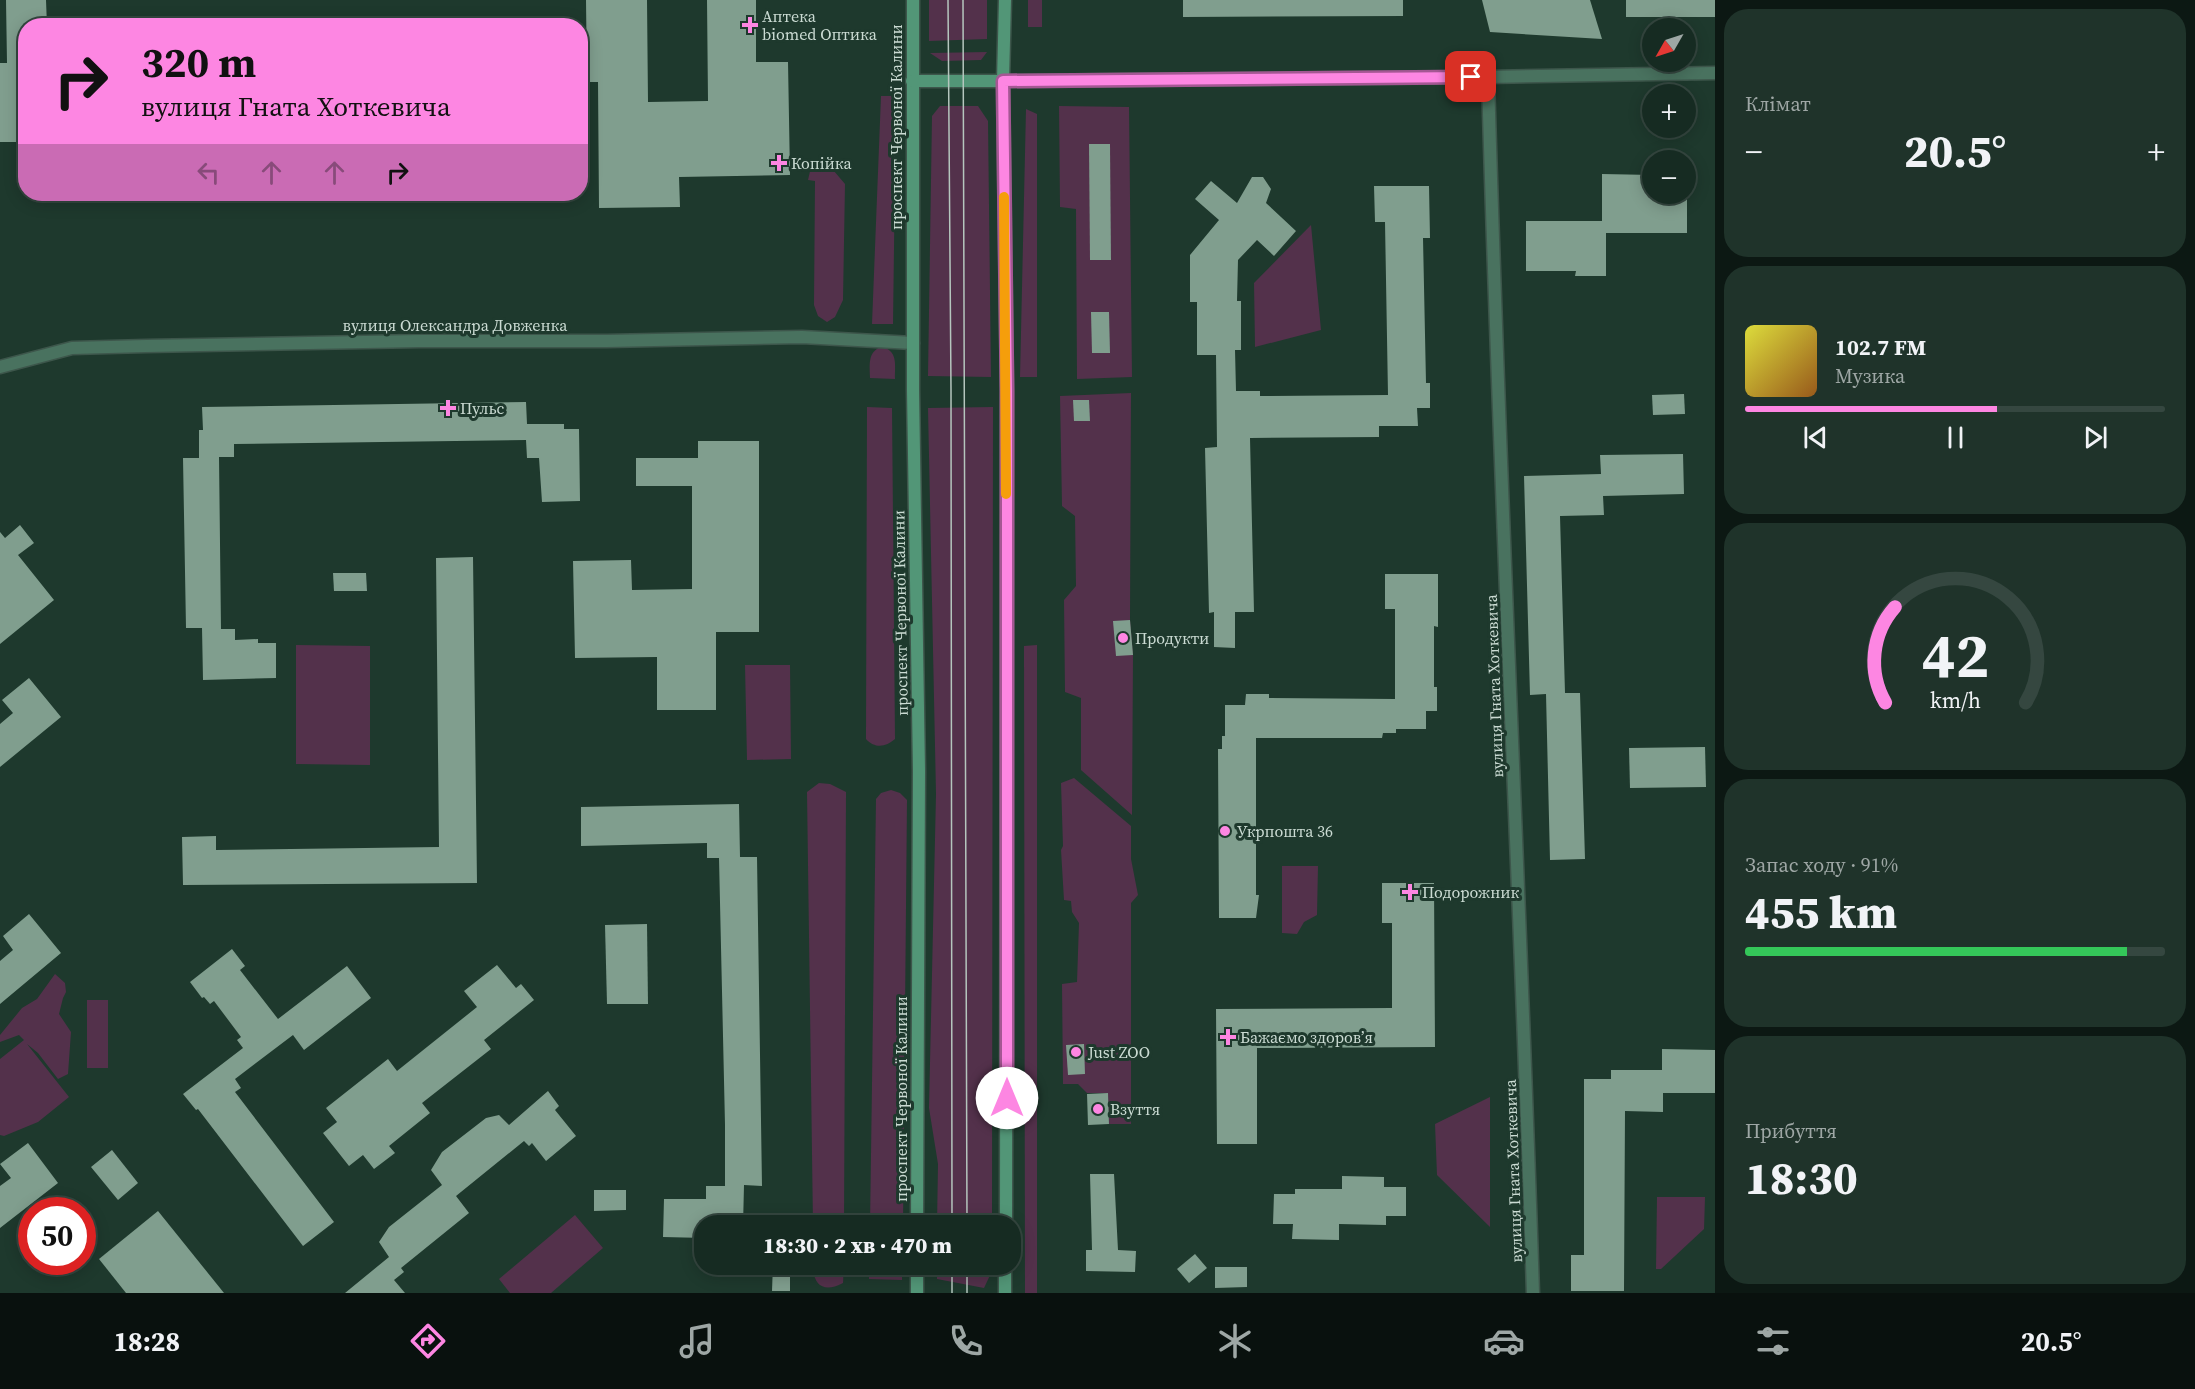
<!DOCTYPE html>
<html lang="uk">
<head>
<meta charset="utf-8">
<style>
	:root { --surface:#162b22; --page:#1f332a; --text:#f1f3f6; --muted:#9ea7a5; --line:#354740; --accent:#fd86e2 }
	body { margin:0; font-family:"Source Serif 4",serif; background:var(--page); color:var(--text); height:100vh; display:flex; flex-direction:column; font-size:22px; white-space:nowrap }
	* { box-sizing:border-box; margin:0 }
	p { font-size:20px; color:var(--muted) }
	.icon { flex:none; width:33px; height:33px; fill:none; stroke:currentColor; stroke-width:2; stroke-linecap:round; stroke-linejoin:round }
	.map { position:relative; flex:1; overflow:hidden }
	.panel { display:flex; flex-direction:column; gap:9px; padding:9px; background:#0c1813; width:480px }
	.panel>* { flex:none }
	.top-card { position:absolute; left:18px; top:18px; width:570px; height:183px; border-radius:24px; box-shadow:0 3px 15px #0003,0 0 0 2px var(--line); background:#fd86e2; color:#111; overflow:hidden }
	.needle { width:39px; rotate:231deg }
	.fabs { position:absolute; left:1642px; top:18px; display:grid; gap:12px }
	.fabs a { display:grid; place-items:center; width:54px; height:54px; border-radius:50%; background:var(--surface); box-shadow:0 3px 15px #0003,0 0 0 2px var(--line); font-size:30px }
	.speed { position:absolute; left:18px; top:1197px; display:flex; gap:12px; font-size:30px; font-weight:700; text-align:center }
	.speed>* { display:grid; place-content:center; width:78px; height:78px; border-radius:50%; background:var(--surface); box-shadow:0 3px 15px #0003,0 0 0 2px var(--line); line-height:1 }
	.speed .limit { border:9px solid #d22; background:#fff; color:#111 }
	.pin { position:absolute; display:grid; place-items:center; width:51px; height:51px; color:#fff; margin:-26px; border-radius:12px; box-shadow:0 3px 9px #0006 }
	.me { position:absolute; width:66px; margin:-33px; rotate:0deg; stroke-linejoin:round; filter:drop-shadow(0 0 4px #0008) }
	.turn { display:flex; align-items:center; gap:21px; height:126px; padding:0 24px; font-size:27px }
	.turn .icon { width:78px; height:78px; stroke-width:2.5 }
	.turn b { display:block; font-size:42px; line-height:51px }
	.lanes { display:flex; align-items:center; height:57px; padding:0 24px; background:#0003; justify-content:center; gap:30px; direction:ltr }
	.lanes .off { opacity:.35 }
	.big { font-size:45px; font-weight:800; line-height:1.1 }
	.panel .card { flex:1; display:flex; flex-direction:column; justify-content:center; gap:9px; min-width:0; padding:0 21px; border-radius:24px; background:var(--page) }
	.panel .dial { align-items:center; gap:0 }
	.dial svg { height:156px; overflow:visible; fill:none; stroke:var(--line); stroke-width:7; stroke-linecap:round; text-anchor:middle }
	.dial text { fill:var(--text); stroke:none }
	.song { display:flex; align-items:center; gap:18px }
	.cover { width:72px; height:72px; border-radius:9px; background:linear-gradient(135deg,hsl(60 70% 55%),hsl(30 70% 35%)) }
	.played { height:6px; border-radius:3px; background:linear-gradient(90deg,var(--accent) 60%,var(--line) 60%) }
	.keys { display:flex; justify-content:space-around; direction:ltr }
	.heat { display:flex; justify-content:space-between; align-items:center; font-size:33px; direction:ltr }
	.charge { height:9px; border-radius:4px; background:linear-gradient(90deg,#34c759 91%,var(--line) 0) }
	.trip { position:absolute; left:694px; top:1215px; width:327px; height:60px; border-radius:24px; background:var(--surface); box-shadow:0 3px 15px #0003,0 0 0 2px var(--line); font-weight:800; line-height:60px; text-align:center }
	.dock { display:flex; height:96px; justify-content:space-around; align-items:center; background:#09110e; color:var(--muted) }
	.dock .icon { width:42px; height:42px }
	.dock .on { color:var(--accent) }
	.dock b { font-size:27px; color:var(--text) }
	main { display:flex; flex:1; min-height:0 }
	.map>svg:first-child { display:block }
	.green { fill:#53314b }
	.building { fill:#809e8e }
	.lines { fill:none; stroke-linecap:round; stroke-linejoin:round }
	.minor-casing { stroke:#3d564b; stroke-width:15 }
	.tertiary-casing { stroke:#3d564b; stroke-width:15 }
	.secondary-casing { stroke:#3d564b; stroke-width:15 }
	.minor { stroke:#49725f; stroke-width:12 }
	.tertiary { stroke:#49725f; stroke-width:12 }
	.secondary { stroke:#529677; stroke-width:12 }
	.tram { stroke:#b5c6be; stroke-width:1.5 }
	.route-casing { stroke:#a45793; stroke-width:15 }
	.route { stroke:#fd86e2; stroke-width:10 }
	.slow { stroke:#f59e0b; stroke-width:10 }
	.poi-dot { fill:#fd86e2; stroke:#1e392d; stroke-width:2 }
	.labels { text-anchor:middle; stroke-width:6; stroke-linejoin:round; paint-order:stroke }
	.poi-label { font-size:16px; fill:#cbdbd3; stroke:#1e392d; text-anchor:start }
	.street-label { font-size:16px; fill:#cbdbd3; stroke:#1e392d }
</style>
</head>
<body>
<main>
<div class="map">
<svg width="1715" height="1293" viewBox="0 0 1715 1293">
	<rect width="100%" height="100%" fill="#1e392d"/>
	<g class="green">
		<path d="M 929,0 L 987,0 L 987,39 L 929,41 Z"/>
		<rect x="1028" y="0" width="14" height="27"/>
		<path d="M 987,52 L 981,60 L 942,61 L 930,53 Z"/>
		<path d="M 881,96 L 896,96 L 893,324 L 872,324 Z"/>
		<path d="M 940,106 L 978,106 L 988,121 L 991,377 L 928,376 L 932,116 Z"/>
		<path d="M 1059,106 L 1129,107 L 1132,377 L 1077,379 L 1076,209 L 1060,207 Z"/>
		<path d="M 1026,109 L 1037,114 L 1037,377 L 1020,377 Z"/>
		<path d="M 828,164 L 845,184 L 843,300 L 835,317 L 827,322 L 818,316 L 814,305 L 815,181 L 808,180 L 811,167 L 816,165 Z"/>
		<path d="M 1311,225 L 1321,330 L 1255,347 L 1254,283 Z"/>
		<path d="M 881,347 C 898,350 895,364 895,379 L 870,378 C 870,366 867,352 881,347 Z"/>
		<path d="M 1131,393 L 1130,620 L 1133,655 L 1132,815 L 1081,770 L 1081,698 L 1065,692 L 1064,600 L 1076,586 L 1075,516 L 1062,506 L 1060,396 Z"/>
		<path d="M 867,407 L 892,408 L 895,739 C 886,747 875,749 866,739 Z"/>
		<path d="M 993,407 L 992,1225 L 937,1225 L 938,1164 L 929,1108 L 936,794 L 928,408 Z"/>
		<path d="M 296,645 L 370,646 L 370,765 L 296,764 Z"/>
		<path d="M 1037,645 L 1037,1293 L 1025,1293 L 1024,646 Z"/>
		<path d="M 745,665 L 790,665 L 791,759 L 747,760 Z"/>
		<path d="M 1074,778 L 1131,826 L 1131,859 L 1138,895 L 1131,903 L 1131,1124 L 1109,1124 L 1108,1093 L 1087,1093 L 1078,1084 L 1063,1084 L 1062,984 L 1077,982 L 1079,923 L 1072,912 L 1071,901 L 1064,900 L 1061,850 L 1063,846 L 1061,783 Z"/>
		<path d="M 819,783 L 830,784 L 846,792 L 844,1225 L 813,1225 L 807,792 Z"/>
		<path d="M 891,790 L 900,793 L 907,800 L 903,1225 L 870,1226 L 876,799 L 881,793 Z"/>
		<path d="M 1282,866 L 1318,866 L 1317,915 L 1304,922 L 1297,934 L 1282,933 Z"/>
		<path d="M 55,974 L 65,983 L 66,992 L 63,998 L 59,1014 L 71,1032 L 68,1074 L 58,1079 L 38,1053 L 27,1044 L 69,1097 L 38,1122 L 4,1136 L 0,1135 L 0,1059 L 24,1040 L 19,1035 L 0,1042 L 0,1035 L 22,1008 L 37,999 Z"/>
		<rect x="87" y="1000" width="21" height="68"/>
		<path d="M 1490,1097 L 1490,1227 L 1437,1175 L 1435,1124 Z"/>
		<path d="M 1657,1197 L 1705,1197 L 1704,1229 L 1661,1269 L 1656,1269 Z"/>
		<path d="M 575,1215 L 603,1248 L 551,1293 L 510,1293 L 499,1279 Z"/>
		<path d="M 813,1265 L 844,1265 L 843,1283 C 824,1293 813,1286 813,1265 Z"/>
		<path d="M 869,1265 L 902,1265 L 902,1280 L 869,1279 Z"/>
		<path d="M 937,1265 L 992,1265 L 992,1271 L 984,1288 L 937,1279 Z"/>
	</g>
	<g class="building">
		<path d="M 6,0 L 46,0 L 47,26 L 26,26 L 26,142 L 0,142 L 0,63 L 7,63 Z"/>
		<path d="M 586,0 L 647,0 L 648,102 L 708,101 L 707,0 L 756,0 L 756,62 L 788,62 L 790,175 L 679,177 L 680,207 L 599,208 L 598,82 L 587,82 Z"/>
		<path d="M 1183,0 L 1403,0 L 1403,16 L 1183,17 Z"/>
		<path d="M 1482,0 L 1590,0 L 1602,39 L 1490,32 Z"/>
		<rect x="1626" y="0" width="89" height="17"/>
		<path d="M 1089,144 L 1110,144 L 1111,260 L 1090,260 Z"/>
		<path d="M 1602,174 L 1653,175 L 1653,194 L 1687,194 L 1687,233 L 1606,233 L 1606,276 L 1575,276 L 1576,271 L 1526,271 L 1526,221 L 1602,221 Z"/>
		<path d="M 1252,177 L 1263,177 L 1271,189 L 1266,203 L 1296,231 L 1274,256 L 1257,240 L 1238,260 L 1237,301 L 1241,301 L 1241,350 L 1235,350 L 1236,391 L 1260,391 L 1260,396 L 1388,395 L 1385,222 L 1375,222 L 1374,186 L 1429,186 L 1430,238 L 1423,238 L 1426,383 L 1430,383 L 1430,408 L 1417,408 L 1418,426 L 1379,426 L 1379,437 L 1250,438 L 1254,612 L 1235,612 L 1235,648 L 1214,647 L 1214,612 L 1209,613 L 1205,448 L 1217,447 L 1216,355 L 1197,355 L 1197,302 L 1190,302 L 1190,255 L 1219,220 L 1195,199 L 1211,181 L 1237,203 Z"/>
		<path d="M 1091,312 L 1109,312 L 1110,353 L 1092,353 Z"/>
		<path d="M 1684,394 L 1685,414 L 1653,415 L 1652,395 Z"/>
		<path d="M 1073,400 L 1089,400 L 1090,421 L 1074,421 Z"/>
		<path d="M 526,402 L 527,424 L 564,424 L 564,429 L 579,429 L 580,501 L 542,502 L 539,458 L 527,458 L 526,440 L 234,444 L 234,457 L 219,457 L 221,629 L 235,629 L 235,640 L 258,639 L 258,643 L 276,643 L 276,678 L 203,680 L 202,628 L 186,628 L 183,458 L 199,458 L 199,430 L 203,430 L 202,407 Z"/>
		<path d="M 698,441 L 759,441 L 759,632 L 716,632 L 716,710 L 657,710 L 657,657 L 575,658 L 573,561 L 631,560 L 632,590 L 692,589 L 692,486 L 636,486 L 636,458 L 698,458 Z"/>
		<path d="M 1683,454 L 1684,494 L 1603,496 L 1604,515 L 1560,516 L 1565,693 L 1580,693 L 1585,859 L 1550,860 L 1546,694 L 1530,695 L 1524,476 L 1601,474 L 1600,455 Z"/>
		<path d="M 20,525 L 34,543 L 18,555 L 54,600 L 0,644 L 0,532 L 5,538 Z"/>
		<path d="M 473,557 L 477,883 L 183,885 L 182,837 L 216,836 L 216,850 L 439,847 L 436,558 Z"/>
		<path d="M 333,573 L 366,573 L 367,591 L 334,591 Z"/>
		<path d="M 1385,574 L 1438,574 L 1438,627 L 1434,626 L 1434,687 L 1437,687 L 1437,711 L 1426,711 L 1426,729 L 1396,729 L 1396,733 L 1383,733 L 1382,738 L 1256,738 L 1256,895 L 1259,895 L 1256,918 L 1219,918 L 1218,749 L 1222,749 L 1222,736 L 1225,736 L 1225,705 L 1245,705 L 1246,694 L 1269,694 L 1269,698 L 1395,699 L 1395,609 L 1385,609 Z"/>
		<path d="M 1130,620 L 1133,655 L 1116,656 L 1113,621 Z"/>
		<path d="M 29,678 L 61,717 L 0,767 L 0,724 L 13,713 L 2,700 Z"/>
		<path d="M 1705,747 L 1706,787 L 1630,788 L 1629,748 Z"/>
		<path d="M 739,804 L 740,857 L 757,857 L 762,1186 L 744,1185 L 743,1226 L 705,1226 L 705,1238 L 663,1237 L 664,1199 L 706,1199 L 706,1186 L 725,1186 L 725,1125 L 719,858 L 707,858 L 707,843 L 581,846 L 581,807 Z"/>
		<path d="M 1382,883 L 1434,883 L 1435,1047 L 1257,1048 L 1257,1144 L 1217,1144 L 1216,1009 L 1392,1008 L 1392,923 L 1382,923 Z"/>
		<path d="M 29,914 L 61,953 L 0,1004 L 0,961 L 13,950 L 3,936 Z"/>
		<path d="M 647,924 L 648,1004 L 607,1004 L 605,925 Z"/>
		<path d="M 232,949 L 245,966 L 240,970 L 278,1019 L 347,966 L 371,998 L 304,1050 L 293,1035 L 235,1079 L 241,1088 L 235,1092 L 334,1222 L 303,1246 L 198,1109 L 196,1110 L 183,1094 L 243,1048 L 237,1040 L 241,1037 L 214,1001 L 210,1004 L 204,997 L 202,998 L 190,982 Z"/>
		<path d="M 497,965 L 516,988 L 521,984 L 534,1000 L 484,1040 L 491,1049 L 422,1103 L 430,1113 L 389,1146 L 395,1153 L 374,1169 L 363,1155 L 349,1166 L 323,1133 L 337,1122 L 326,1108 L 388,1059 L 397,1071 L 477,1007 L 464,991 Z"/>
		<path d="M 1084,1044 L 1085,1074 L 1068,1075 L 1066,1045 Z"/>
		<path d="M 1662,1049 L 1715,1050 L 1715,1093 L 1663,1093 L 1663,1112 L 1625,1111 L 1624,1291 L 1571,1291 L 1571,1255 L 1584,1255 L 1584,1079 L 1611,1079 L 1611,1070 L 1662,1070 Z"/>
		<path d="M 548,1091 L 559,1106 L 555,1110 L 576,1136 L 546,1161 L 532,1143 L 529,1146 L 524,1141 L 456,1196 L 469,1213 L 401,1268 L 404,1272 L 394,1280 L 405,1293 L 345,1293 L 389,1257 L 379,1242 L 389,1227 L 442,1185 L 431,1170 L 442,1152 L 486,1118 L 499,1115 L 509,1125 Z"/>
		<path d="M 1108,1093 L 1109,1124 L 1088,1125 L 1087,1094 Z"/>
		<path d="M 28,1143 L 58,1183 L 0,1228 L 0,1186 L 11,1178 L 0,1164 Z"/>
		<path d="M 112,1150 L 138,1183 L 118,1200 L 91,1167 Z"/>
		<path d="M 1090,1174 L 1114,1174 L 1118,1250 L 1136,1251 L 1135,1272 L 1086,1271 L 1086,1250 L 1092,1250 Z"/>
		<path d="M 1342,1176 L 1384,1177 L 1384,1187 L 1406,1187 L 1406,1216 L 1386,1216 L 1386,1225 L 1339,1224 L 1339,1240 L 1292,1239 L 1293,1224 L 1273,1224 L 1274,1194 L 1295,1194 L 1295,1189 L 1342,1189 Z"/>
		<path d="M 594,1190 L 626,1190 L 626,1210 L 594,1211 Z"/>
		<path d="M 158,1211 L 224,1293 L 126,1293 L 99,1259 Z"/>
		<path d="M 1195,1254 L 1207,1268 L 1189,1283 L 1177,1269 Z"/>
		<path d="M 773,1264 L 790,1264 L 790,1291 L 772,1291 Z"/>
		<path d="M 1215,1267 L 1247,1267 L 1247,1287 L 1215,1288 Z"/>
	</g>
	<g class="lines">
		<defs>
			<g id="minor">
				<path d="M 1488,77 C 1499,483 1520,888 1533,1293"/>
				<path d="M 0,367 L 72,348 L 146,346 L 419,341 L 607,341 L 802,337 L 913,343"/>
			</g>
			<path id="tertiary" d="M 1003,81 L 1488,77 L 1715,73"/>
			<g id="secondary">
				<path d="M 913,0 L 913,390 L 919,771 L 917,1226"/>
				<path d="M 1005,0 L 1003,81 L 1007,391 L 1006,1226"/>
				<path d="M 912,81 L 1003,81"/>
				<path d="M 917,1264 L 917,1293"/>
				<path d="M 1005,1293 L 1005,1264"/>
			</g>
		</defs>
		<use href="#minor" class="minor-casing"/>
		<use href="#tertiary" class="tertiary-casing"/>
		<use href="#secondary" class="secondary-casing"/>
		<use href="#minor" class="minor"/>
		<use href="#tertiary" class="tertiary"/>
		<use href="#secondary" class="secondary"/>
		<g class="tram">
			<path d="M 948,0 L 951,390 L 952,1226"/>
			<path d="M 963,0 L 967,1226"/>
			<path d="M 952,1264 L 952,1293"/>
			<path d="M 967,1264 L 967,1293"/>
		</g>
	</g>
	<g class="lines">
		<defs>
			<path id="route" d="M 1007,1098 L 1007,391 L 1003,81 L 1471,77"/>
		</defs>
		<use href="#route" class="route-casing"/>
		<use href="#route" class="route"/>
		<path class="slow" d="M 1004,197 L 1006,494"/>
	</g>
	<g class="poi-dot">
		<path d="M747 16h6v6h6v6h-6v6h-6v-6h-6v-6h6z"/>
		<path d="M776 154h6v6h6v6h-6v6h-6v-6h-6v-6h6z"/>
		<path d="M445 399h6v6h6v6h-6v6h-6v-6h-6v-6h6z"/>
		<circle cx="1123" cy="638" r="6"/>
		<circle cx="1225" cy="831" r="6"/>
		<path d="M1407 883h6v6h6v6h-6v6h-6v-6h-6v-6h6z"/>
		<path d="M1225 1028h6v6h6v6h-6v6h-6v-6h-6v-6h6z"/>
		<circle cx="1076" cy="1052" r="6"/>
		<circle cx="1098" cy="1109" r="6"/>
	</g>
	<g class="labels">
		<g class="poi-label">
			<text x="762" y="22">Аптека<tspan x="762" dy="18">biomed Оптика</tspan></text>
			<text x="791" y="169">Копійка</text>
			<text x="460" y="414">Пульс</text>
			<text x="1135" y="644">Продукти</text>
			<text x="1237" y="837">Укрпошта 36</text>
			<text x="1422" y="898">Подорожник</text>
			<text x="1240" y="1043">Бажаємо здоровʼя</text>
			<text x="1088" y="1058">Just ZOO</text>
			<text x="1110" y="1115">Взуття</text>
		</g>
		<g class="street-label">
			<text transform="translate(896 127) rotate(-90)" y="6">проспект Червоної Калини</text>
			<text x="455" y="331">вулиця Олександра Довженка</text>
			<text transform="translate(900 613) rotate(-91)" y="6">проспект Червоної Калини</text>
			<text transform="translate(1494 686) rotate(-92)" y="6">вулиця Гната Хоткевича</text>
			<text transform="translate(901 1099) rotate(-90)" y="6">проспект Червоної Калини</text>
			<text transform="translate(1513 1171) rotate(-92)" y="6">вулиця Гната Хоткевича</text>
		</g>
	</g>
</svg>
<div class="fabs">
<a><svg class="needle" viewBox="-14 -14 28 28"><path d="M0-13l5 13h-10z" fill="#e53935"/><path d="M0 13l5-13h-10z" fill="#9ea7a5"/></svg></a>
<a>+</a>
<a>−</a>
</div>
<div class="speed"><div class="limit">50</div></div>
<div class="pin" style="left:1471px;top:77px;background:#d93025"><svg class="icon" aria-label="arrive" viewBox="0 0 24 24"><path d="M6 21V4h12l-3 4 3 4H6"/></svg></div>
<svg class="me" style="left:1007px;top:1098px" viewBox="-20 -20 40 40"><circle r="19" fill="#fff"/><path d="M0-13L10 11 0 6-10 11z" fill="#fd86e2"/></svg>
<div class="trip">18:30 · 2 хв · 470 m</div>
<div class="top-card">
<div class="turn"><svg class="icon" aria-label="right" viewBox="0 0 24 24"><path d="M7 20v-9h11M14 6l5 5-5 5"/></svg><div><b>320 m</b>вулиця Гната Хоткевича</div></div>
<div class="lanes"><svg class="icon off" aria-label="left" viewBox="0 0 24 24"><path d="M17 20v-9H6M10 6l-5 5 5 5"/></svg><svg class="icon off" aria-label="ahead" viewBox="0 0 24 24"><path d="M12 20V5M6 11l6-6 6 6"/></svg><svg class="icon off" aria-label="ahead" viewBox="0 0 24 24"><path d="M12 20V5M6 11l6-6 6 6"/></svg><svg class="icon" aria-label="right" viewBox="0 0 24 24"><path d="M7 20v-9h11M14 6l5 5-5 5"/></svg></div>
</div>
</div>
<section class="panel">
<div class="card"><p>Клімат</p>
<div class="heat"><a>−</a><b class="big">20.5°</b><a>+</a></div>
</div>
<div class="card">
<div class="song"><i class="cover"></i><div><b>102.7 FM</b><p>Музика</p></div></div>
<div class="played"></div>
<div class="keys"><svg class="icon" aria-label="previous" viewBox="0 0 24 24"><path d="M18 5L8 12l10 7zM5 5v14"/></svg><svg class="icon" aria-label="pause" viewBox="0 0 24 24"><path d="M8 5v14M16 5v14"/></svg><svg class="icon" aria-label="next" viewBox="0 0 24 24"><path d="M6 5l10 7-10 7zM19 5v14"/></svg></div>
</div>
<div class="card dial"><svg viewBox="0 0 100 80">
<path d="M14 69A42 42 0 1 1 86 69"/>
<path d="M14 69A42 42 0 0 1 19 20" stroke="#fd86e2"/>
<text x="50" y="56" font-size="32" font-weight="700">42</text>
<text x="50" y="72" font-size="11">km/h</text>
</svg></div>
<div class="card"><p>Запас ходу · 91%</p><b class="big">455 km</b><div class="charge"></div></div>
<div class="card"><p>Прибуття</p><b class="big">18:30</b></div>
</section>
</main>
<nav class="dock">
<b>18:28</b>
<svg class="icon on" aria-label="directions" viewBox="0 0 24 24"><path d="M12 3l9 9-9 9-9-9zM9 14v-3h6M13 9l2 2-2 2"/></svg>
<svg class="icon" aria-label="music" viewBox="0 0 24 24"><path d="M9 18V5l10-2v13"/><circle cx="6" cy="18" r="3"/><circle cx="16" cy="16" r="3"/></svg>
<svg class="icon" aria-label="phone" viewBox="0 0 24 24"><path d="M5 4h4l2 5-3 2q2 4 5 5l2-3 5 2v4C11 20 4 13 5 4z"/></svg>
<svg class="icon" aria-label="climate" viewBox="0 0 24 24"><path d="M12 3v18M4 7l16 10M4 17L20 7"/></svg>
<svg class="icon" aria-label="car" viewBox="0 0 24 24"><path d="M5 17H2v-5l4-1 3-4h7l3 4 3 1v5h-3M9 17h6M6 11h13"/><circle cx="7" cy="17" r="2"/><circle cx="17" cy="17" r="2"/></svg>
<svg class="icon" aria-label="filters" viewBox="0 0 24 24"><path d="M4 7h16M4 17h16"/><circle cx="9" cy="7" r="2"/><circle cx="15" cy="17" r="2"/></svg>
<b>20.5°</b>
</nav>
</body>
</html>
